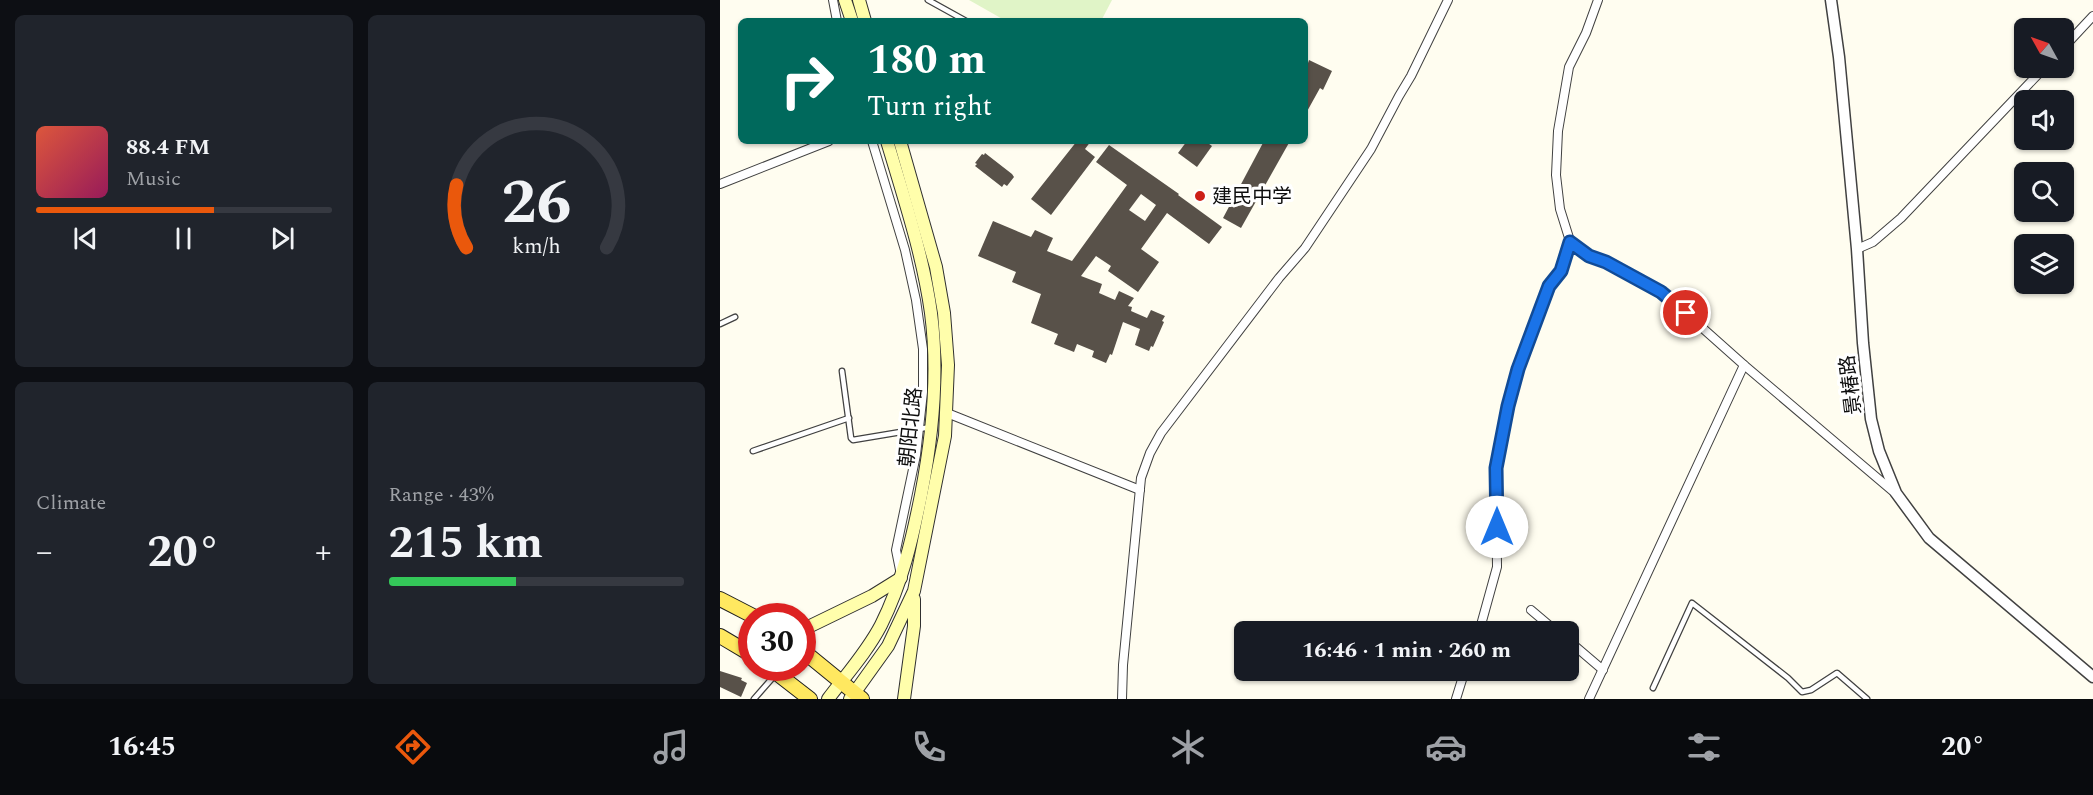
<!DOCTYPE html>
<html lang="en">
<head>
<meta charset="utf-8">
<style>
	:root { --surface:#171b24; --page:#20242c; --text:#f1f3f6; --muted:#9ea1a6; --line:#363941; --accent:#ea580c }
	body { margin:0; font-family:Spectral,"Noto Sans SC",serif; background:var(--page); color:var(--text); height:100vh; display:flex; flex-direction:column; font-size:22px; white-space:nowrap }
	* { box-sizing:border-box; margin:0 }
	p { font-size:20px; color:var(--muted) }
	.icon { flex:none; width:33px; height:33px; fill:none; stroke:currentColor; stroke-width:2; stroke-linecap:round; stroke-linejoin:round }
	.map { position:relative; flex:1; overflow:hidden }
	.details { display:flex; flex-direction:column; gap:15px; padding:15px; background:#0d0f14; width:720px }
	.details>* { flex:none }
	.guide { position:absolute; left:18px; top:18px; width:570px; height:126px; border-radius:9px; box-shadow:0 2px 4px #0004; background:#00695c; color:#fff; overflow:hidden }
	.needle { width:39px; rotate:310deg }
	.fabs { position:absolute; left:1294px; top:18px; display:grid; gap:12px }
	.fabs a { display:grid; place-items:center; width:60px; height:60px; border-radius:9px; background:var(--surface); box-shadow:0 2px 4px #0004; font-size:30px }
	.speed { position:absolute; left:18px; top:603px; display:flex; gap:12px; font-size:30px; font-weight:700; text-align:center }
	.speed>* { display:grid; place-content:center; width:78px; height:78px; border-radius:50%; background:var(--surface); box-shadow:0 2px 4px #0004; line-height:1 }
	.speed .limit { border:9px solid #d22; background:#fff; color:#111 }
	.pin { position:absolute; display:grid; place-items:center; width:51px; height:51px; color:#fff; margin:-26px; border:3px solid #fff; border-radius:50%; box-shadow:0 2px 6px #0007 }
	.me { position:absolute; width:66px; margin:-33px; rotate:0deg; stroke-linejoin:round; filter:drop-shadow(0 0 4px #0008) }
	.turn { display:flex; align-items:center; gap:21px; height:126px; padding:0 30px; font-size:27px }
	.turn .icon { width:78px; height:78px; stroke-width:2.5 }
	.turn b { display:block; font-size:42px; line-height:51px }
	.big { font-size:45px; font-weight:700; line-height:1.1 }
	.details .widget { flex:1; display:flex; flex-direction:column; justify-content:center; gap:9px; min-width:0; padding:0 21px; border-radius:9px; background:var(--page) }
	.details .dial { align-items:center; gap:0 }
	.dial svg { height:156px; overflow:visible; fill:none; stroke:var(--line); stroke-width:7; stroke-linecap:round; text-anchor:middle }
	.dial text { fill:var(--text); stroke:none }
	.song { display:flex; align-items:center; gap:18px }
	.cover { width:72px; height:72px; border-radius:9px; background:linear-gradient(135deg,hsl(10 70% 55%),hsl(330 70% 35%)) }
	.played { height:6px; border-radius:3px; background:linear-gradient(90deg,var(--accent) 60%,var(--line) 60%) }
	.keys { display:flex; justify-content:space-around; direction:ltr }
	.heat { display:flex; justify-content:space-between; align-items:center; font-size:33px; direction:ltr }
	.charge { height:9px; border-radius:4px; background:linear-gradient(90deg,#34c759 43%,var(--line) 0) }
	.details .tiles { flex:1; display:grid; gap:15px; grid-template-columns:repeat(2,1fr) }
	.trip { position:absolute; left:514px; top:621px; width:345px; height:60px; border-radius:9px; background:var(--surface); box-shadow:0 2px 4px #0004; font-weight:700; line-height:60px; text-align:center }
	.menu { display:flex; height:96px; justify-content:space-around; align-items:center; background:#090b0e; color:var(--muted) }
	.menu .icon { width:42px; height:42px }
	.menu .current { color:var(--accent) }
	.menu b { font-size:27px; color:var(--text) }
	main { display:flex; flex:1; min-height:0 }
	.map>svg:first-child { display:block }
	.pitch { fill:#e0f4c7 }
	.building { fill:#585149; fill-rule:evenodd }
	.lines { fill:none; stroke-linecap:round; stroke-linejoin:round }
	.service-casing { stroke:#414141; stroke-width:7 }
	.minor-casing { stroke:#414141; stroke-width:10 }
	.tertiary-casing { stroke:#414141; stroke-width:13 }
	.secondary-casing { stroke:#303030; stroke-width:14 }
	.primary-casing { stroke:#1f1f1f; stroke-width:16 }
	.service { stroke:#fff; stroke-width:4.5 }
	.minor { stroke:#fff; stroke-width:8 }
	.tertiary { stroke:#fff; stroke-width:10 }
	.secondary { stroke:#fffeab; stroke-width:12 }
	.primary { stroke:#ffe860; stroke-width:14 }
	.route-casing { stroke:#114b97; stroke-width:15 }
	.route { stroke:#1a73e8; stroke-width:10 }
	.poi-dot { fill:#cd2017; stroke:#fff; stroke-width:2 }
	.labels { text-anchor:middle; stroke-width:6; stroke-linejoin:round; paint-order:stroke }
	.poi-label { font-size:20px; fill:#0e0e0e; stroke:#fff; text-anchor:start }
	.street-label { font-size:20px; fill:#0e0e0e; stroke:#fff }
</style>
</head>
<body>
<main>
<section class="details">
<div class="tiles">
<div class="widget">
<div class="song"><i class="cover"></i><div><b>88.4 FM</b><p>Music</p></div></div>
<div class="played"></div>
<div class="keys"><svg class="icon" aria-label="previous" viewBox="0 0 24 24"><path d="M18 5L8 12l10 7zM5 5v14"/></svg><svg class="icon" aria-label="pause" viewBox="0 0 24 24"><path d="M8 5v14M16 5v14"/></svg><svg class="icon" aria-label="next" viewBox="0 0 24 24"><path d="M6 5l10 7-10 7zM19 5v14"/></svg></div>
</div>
<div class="widget dial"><svg viewBox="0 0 100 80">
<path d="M14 69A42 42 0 1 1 86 69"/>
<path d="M14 69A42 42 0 0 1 9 37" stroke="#ea580c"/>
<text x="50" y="56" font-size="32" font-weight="700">26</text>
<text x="50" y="72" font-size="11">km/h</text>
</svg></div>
<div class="widget"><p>Climate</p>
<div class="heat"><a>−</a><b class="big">20°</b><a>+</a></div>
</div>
<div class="widget"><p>Range · 43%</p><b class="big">215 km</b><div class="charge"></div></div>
</div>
</section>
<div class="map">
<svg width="1373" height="699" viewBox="0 0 1373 699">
	<rect width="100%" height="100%" fill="#fffdf0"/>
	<path class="pitch" d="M 249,0 L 392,0 L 381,21 L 286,21 Z"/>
	<g class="building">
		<path d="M 589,60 L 612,71 L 603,90 L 600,88 L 585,115 L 585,62 L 588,63 Z"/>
		<path d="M 357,141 L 371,141 L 365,149 L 375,157 L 331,215 L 311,199 Z"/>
		<path d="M 467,141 L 485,141 L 492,146 L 477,167 L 458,153 Z"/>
		<path d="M 544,141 L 570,141 L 521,228 L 503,218 Z"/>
		<path d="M 389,145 L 459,194 L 458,195 L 502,227 L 489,244 L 447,213 L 421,249 L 439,262 L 418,292 L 388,271 L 391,266 L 376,256 L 361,276 L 382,284 L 379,293 L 395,300 L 399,291 L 414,298 L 408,306 L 412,307 L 411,311 L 427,318 L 431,310 L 445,316 L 442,321 L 444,322 L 433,347 L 431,346 L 429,351 L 415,345 L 420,329 L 403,322 L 392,355 L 390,354 L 386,363 L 372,357 L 374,351 L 357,344 L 354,352 L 334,344 L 338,334 L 311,323 L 321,294 L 292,282 L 296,272 L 258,256 L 273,221 L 311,237 L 315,230 L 333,238 L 327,251 L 352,261 L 407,185 L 376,162 ZM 421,194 L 436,205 L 425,221 L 409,210 Z"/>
		<path d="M 265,153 L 292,174 L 294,177 L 287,186 L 284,184 L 282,187 L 255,166 L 257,164 L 255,163 L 262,154 L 264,155 Z"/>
		<path d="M 0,671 L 22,678 L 21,680 L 27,683 L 21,697 L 0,687 Z"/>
	</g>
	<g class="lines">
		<defs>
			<g id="service">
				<path d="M 208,0 L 246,21"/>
				<path d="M 0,324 L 15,317"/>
				<path d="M 122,371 L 131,438 L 133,440 L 211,427"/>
				<path d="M 33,451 L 129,418"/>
				<path d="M 933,688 L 972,603 L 1068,678 L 1082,692 L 1091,690 L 1117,673 L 1147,699"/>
				<path d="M 34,699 L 56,674"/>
			</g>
			<g id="minor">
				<path d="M 113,0 L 117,21"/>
				<path d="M 878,0 L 866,33 L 849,67 L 838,131 L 836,175 L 840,209 L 850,241 L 869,256 L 886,262 L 951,300 L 1024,365 L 1175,493"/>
				<path d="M 1344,47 L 1373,16"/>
				<path d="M 152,141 L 185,250 L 196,300 L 203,349 L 203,392 L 196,455 L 176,550 L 181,575"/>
				<path d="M 0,184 L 109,141"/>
				<path d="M 1137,249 L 1153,242 L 1181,218 L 1324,68"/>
				<path d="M 227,413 L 420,490"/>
				<path d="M 811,610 L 837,632"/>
				<path d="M 759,632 L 777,567 L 776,468 L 784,425 L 798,369 L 829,286 L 841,271 L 850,241"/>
				<path d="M 849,641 L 883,670"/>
				<path d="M 402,699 L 403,665 L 421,478 L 430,453 L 441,433 L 559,278 L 585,248 L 651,149 L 679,96 L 691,76 L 728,0"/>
				<path d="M 736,699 L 745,670"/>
				<path d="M 869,699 L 1024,365"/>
			</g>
			<path id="tertiary" d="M 1111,0 L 1119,57 L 1137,249 L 1143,343 L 1151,419 L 1159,451 L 1176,493 L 1209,538 L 1373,677"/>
			<g id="secondary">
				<path d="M 125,0 L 132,21"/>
				<path d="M 139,0 L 145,21"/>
				<path d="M 82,630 L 152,596 L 181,578"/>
				<path d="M 108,699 C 126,675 147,652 161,625 C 182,583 192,540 201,495 C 213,434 219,374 211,313 C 203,255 184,198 167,141"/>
				<path d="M 130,699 L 168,646 L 194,591 L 225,436 L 228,365 L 224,313 L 216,267 L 180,141"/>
				<path d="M 184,699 L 194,626 L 194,599"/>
			</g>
			<g id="primary">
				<path d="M 0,599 L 33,616"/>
				<path d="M 0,636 L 32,655"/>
				<path d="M 82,650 L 142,699"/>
				<path d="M 50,668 L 90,699"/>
			</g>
		</defs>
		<use href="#service" class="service-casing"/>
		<use href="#minor" class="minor-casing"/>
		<use href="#tertiary" class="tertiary-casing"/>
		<use href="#secondary" class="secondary-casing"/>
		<use href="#primary" class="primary-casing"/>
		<use href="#service" class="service"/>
		<use href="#minor" class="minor"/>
		<use href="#tertiary" class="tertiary"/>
		<use href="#secondary" class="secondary"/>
		<use href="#primary" class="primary"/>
	</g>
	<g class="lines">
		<defs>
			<path id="route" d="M 777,527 L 776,468 L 788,406 L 798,369 L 829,286 L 841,271 L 850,242 L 869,256 L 886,262 L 941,292 L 966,313"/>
		</defs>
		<use href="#route" class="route-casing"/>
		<use href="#route" class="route"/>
	</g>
	<circle class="poi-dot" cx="480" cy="196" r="6"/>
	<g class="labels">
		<g class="poi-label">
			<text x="492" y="203">建民中学</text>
		</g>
		<g class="street-label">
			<text transform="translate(1130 385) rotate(-97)" y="7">景椿路</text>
			<text transform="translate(190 427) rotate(-84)" y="7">朝阳北路</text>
		</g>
	</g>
</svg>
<div class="fabs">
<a><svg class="needle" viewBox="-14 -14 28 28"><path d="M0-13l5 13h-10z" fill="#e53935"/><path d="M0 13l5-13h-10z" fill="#9ea1a6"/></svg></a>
<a><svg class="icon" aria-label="sound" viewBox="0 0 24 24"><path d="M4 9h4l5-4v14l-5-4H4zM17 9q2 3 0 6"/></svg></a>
<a><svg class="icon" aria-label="search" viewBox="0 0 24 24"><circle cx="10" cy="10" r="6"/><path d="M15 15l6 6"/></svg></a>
<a><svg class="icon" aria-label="layers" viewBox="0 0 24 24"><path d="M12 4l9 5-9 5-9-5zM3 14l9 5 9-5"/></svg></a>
</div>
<div class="speed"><div class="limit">30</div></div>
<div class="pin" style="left:966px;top:313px;background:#d93025"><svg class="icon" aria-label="arrive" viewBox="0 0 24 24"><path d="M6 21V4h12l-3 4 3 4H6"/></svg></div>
<svg class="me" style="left:777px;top:527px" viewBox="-20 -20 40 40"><circle r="19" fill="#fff"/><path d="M0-13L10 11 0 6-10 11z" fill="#1a73e8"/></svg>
<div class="trip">16:46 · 1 min · 260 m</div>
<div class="guide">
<div class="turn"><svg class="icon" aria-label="right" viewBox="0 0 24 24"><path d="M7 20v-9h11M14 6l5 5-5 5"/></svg><div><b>180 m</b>Turn right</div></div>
</div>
</div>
</main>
<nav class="menu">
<b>16:45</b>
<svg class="icon current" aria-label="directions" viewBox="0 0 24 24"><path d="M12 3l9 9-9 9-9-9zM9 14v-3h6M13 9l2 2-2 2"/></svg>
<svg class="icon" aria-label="music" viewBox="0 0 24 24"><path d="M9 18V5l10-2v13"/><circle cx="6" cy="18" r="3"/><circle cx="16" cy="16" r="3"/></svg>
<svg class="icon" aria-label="phone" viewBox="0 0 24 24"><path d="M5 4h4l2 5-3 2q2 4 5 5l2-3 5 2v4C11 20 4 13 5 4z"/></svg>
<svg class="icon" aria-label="climate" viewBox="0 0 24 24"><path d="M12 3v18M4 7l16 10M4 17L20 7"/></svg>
<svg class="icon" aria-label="car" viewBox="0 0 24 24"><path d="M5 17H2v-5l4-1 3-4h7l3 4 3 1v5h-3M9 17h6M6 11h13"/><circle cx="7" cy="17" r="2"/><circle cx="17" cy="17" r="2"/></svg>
<svg class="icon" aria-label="filters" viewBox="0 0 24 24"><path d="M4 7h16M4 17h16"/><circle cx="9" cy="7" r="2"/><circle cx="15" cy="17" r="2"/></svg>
<b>20°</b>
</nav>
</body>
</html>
